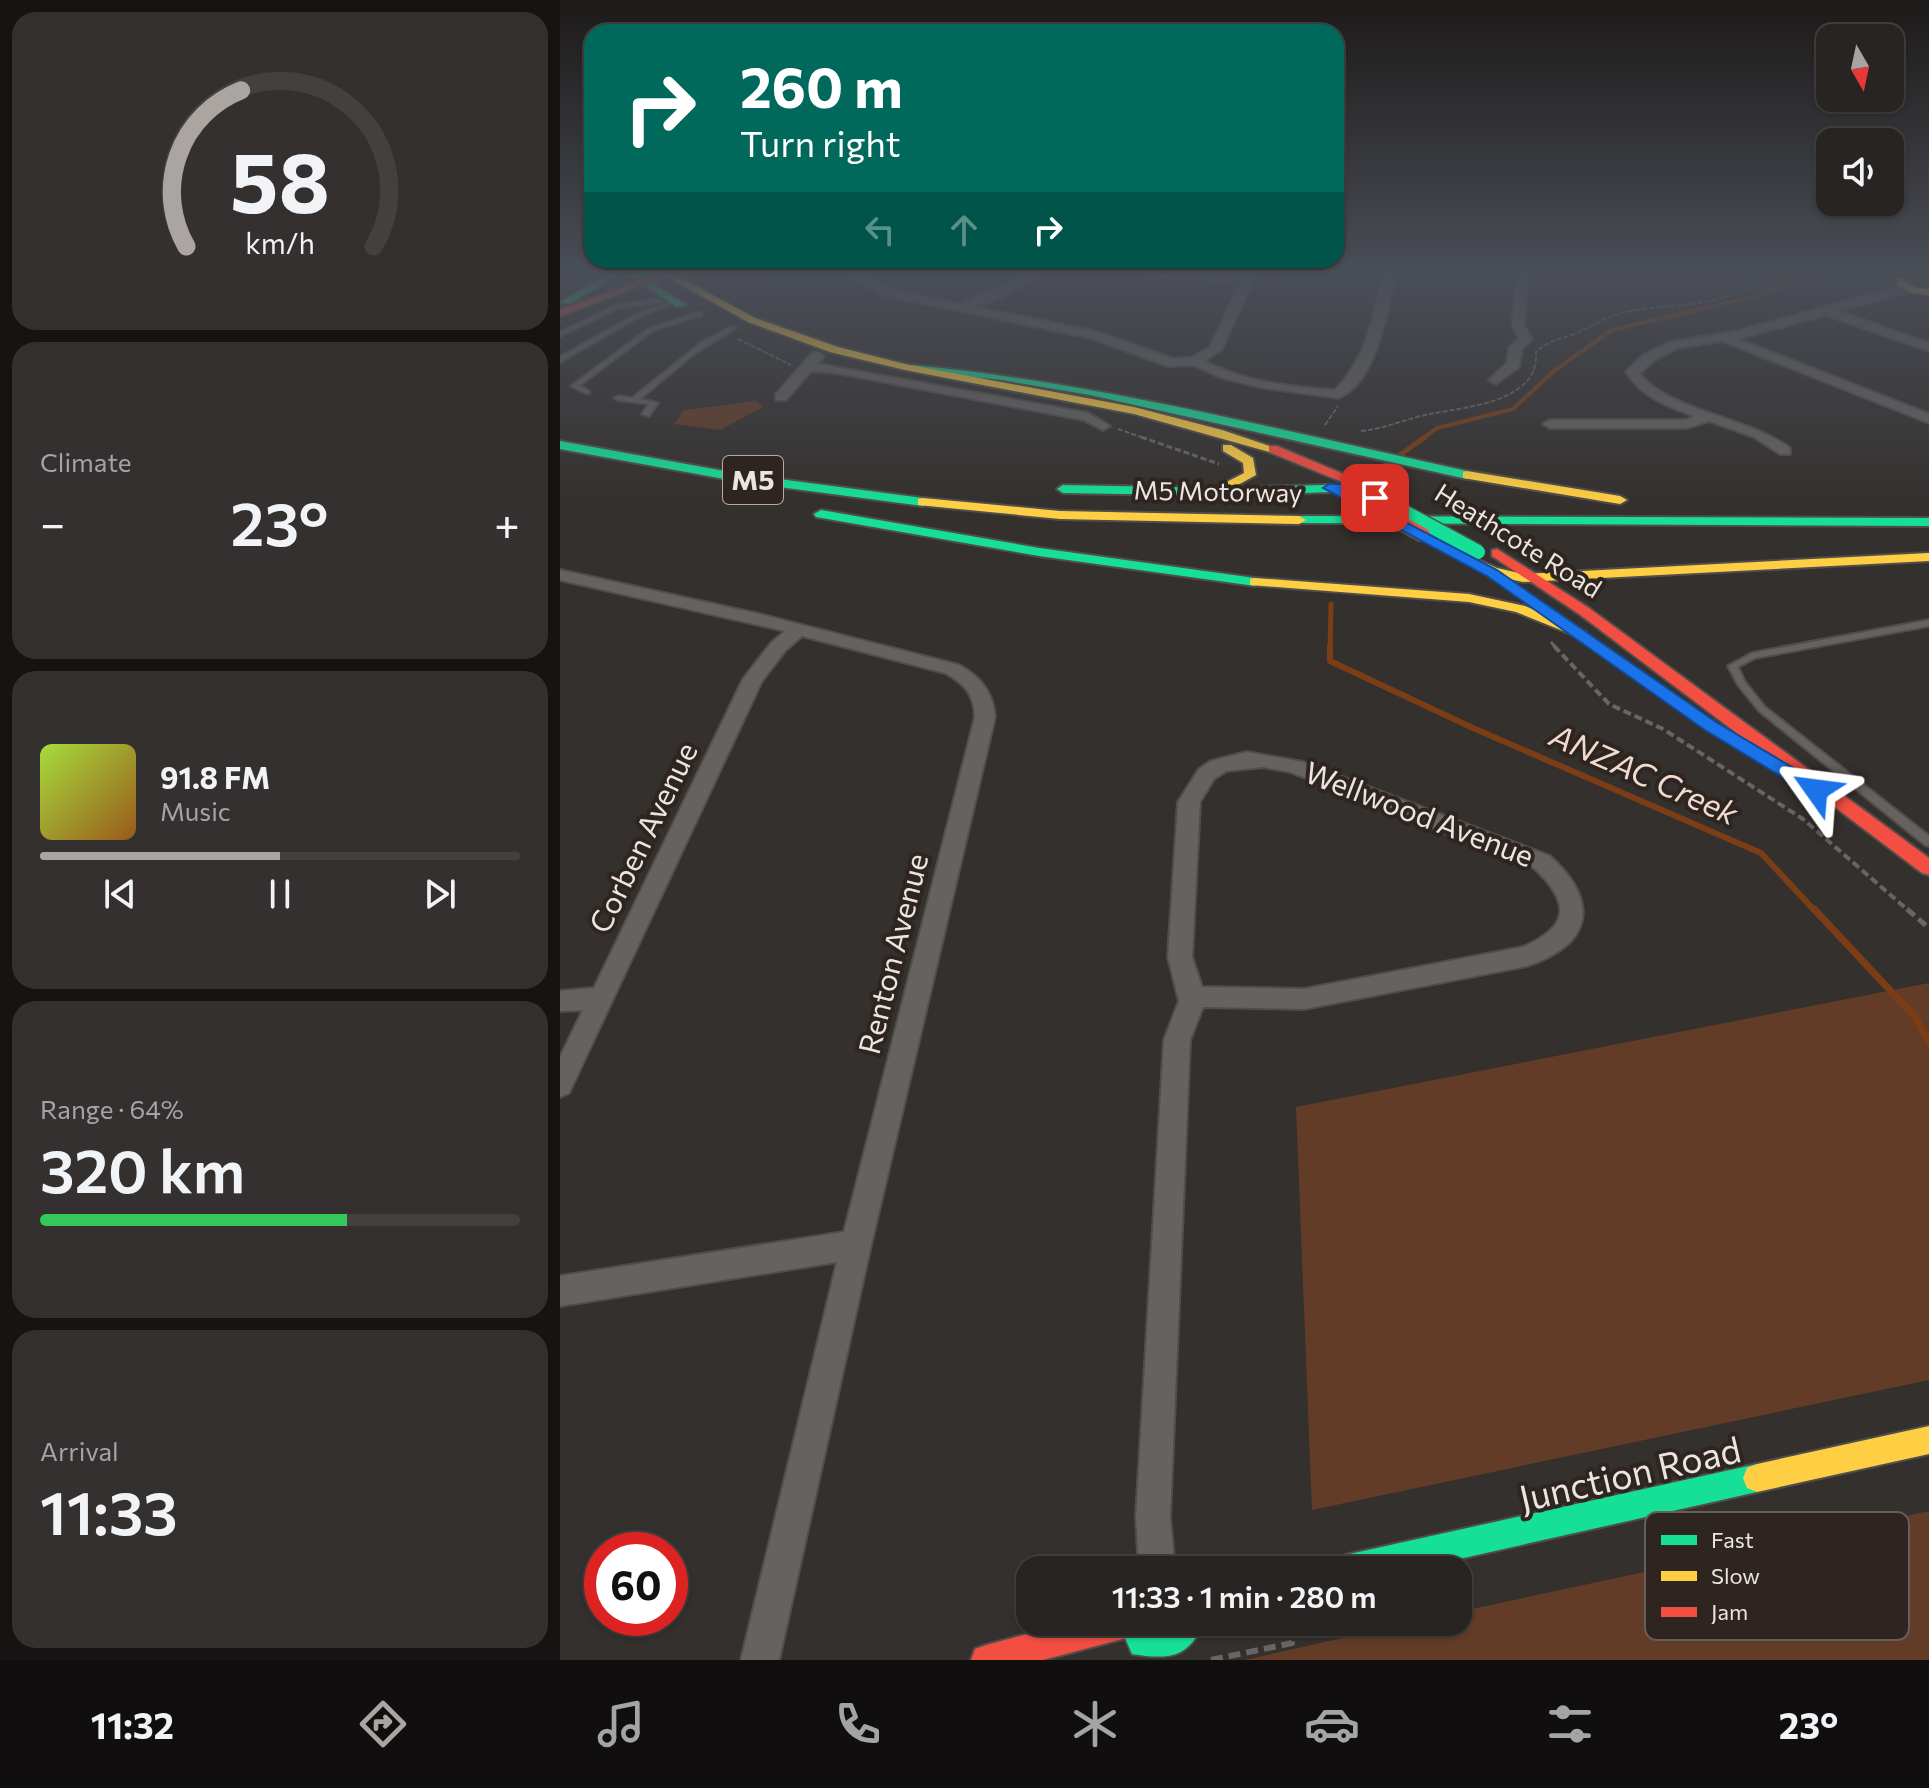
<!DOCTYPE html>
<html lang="en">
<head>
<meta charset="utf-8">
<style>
	:root { --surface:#272422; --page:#33302f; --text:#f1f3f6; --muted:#a4a4a5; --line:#434140; --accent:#aba5a2 }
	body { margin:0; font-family:Commissioner,sans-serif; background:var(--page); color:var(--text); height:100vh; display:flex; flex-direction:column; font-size:30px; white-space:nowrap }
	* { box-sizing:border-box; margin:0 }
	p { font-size:26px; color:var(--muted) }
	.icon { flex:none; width:44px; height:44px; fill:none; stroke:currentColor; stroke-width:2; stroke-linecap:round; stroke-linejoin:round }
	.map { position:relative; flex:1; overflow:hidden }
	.sheet { display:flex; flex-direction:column; gap:12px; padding:12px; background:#151413; width:560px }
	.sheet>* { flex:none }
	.banner { position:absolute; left:24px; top:24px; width:760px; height:244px; border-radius:24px; box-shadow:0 2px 6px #0004,0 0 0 2px var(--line); background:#00695c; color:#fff; overflow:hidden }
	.needle { width:52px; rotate:171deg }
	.controls { position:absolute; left:1256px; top:24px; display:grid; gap:16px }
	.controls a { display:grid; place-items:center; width:88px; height:88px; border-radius:16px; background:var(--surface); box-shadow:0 2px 6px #0004,0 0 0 2px var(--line); font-size:40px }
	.speed { position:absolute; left:24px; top:1532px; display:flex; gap:16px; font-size:40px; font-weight:700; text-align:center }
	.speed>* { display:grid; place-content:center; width:104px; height:104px; border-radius:50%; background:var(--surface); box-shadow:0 2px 6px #0004,0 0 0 2px var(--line); line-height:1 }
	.speed .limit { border:12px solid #d22; background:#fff; color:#111 }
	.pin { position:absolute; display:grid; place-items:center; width:68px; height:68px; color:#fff; margin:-34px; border-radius:16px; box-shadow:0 4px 12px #0006 }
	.me { position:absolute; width:88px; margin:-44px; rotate:301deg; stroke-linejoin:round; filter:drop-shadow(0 0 6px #0008) }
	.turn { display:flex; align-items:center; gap:28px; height:168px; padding:0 24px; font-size:36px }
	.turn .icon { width:104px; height:104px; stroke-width:2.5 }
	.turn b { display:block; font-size:56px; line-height:68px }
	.lanes { display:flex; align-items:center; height:76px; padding:0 24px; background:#0003; justify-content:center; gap:40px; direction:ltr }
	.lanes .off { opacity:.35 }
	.big { font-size:60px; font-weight:600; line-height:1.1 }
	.sheet .widget { flex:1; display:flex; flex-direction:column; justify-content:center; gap:12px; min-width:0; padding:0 28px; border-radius:24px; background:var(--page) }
	.sheet .dial { align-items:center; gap:0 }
	.dial svg { height:208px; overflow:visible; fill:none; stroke:var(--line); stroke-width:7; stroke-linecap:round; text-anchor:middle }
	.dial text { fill:var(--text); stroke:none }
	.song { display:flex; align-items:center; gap:24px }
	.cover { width:96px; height:96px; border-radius:12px; background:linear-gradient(135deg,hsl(80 70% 55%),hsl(30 70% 35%)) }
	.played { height:8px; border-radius:4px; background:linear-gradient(90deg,var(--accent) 50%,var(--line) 50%) }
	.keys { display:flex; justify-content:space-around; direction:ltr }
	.heat { display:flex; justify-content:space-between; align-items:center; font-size:44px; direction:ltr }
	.charge { height:12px; border-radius:6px; background:linear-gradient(90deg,#34c759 64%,var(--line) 0) }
	.trip { position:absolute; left:456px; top:1556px; width:456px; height:80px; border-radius:24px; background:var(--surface); box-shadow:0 2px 6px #0004,0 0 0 2px var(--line); font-weight:600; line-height:80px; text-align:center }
	.dock { display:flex; height:128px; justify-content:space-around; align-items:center; background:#100e0e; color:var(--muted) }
	.dock .icon { width:56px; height:56px }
	.dock .active { color:var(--accent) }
	.dock b { font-size:36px; color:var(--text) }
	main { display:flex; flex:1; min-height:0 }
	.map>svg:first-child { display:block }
	.green { fill:#633c28 }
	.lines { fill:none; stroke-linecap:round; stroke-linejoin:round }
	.stream-far3 { stroke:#7b3d16; stroke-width:4 }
	.stream-far2 { stroke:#7b3d16; stroke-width:5 }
	.stream-far1 { stroke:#7b3d16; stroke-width:6 }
	.stream { stroke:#7b3d16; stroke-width:7 }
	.lane-casing { stroke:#514d4b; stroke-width:4 }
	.street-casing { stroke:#514d4b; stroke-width:4 }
	.fast-casing { stroke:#514d4b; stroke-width:4 }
	.slow-casing { stroke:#514d4b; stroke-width:4 }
	.jam-casing { stroke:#514d4b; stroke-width:4 }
	.path-far4 { stroke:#686564; stroke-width:2; stroke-dasharray:5 2; stroke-linecap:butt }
	.path-far3 { stroke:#686564; stroke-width:3; stroke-dasharray:6 3; stroke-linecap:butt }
	.path-far2 { stroke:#686564; stroke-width:4; stroke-dasharray:8 4; stroke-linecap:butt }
	.path-far1 { stroke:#686564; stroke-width:5; stroke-dasharray:10 5; stroke-linecap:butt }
	.path { stroke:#686564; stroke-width:6; stroke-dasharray:12 6; stroke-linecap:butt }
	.lane { fill:#666260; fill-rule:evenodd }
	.street { fill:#666260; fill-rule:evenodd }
	.fast { fill:#16e098; fill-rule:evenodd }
	.slow { fill:#ffcf43; fill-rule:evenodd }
	.jam { fill:#f24e42; fill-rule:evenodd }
	.fast-bridge-casing { stroke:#514d4b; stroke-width:17; stroke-linecap:butt }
	.jam-bridge-casing { stroke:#514d4b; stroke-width:17; stroke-linecap:butt }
	.fast-bridge { stroke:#16e098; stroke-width:14 }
	.jam-bridge { stroke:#f24e42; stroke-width:14 }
	.route { fill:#1a73e8; stroke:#114b97; stroke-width:2 }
	.labels { text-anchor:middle; stroke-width:8; stroke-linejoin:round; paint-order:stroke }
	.far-street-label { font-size:26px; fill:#ebe4e1; stroke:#2e2520 }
	.shield { fill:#2e2520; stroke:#b2aba7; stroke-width:2 }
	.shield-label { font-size:28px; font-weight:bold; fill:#ebe4e1 }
	.street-label { font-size:30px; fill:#ebe4e1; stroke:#2e2520 }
	.water-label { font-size:32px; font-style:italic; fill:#f0dbd1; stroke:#2e2520 }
	.near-street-label { font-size:36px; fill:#ebe4e1; stroke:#2e2520 }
	.key { fill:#2e2520; stroke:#675e5a; stroke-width:2 }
	.key-label { font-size:22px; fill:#ebe4e1 }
</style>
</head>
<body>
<main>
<section class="sheet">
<div class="widget dial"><svg viewBox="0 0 100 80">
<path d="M14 69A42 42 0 1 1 86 69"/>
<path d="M14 69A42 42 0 0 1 35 9" stroke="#aba5a2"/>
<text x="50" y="56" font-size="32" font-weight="700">58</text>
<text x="50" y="72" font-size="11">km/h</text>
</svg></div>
<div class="widget"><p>Climate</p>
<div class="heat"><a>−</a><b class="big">23°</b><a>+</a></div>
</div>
<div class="widget">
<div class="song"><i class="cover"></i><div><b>91.8 FM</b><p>Music</p></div></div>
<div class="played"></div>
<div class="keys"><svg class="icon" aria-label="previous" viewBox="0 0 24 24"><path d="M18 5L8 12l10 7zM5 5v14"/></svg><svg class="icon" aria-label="pause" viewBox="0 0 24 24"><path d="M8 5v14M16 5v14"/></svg><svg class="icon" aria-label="next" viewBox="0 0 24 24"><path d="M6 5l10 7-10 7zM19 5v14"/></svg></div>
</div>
<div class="widget"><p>Range · 64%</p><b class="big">320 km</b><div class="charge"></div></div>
<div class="widget"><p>Arrival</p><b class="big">11:33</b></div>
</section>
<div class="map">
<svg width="1369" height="1660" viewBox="0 0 1369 1660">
	<rect width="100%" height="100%" fill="#34302e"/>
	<g class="green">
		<path d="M 196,401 L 203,407 L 160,430 L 114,424 L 124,410 Z"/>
		<path d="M 1369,983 L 1369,1380 L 752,1510 L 736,1107 Z"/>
		<path d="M 1369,1511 L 1369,1660 L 685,1660 L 853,1622 L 898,1622 L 898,1612 Z"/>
	</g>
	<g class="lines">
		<path class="stream-far3" d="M 862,439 L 877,428 L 953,409 L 995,370 L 1052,330 L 1196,296 L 1265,272"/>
		<g class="stream-far2">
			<path d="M 840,455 L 865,437"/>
			<path d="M 804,475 L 828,464"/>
			<path d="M 770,648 L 771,604"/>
		</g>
		<path class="stream-far1" d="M 770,646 L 770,661 L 913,728 L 1201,853 L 1255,911"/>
		<path class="stream" d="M 1254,909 L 1355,1017 L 1369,1042"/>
		<defs>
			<g id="lane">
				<path d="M 602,273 L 686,279 L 689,281 L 686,283 L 602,277 L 586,279 L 583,277 Z"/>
				<path d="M 100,299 L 102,300 L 102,302 L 59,308 L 0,336 L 0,332 L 56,305 Z"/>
				<path d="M 113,300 L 118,301 L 75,319 L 0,362 L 0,357 L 71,317 Z"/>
				<path d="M 139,312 L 141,313 L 141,315 L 92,331 L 19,386 L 29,391 L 29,393 L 25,393 L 11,386 L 88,329 Z"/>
				<path d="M 171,327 L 176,328 L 134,354 L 80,399 L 98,403 L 89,416 L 82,414 L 89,404 L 58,400 L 54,398 L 58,396 L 72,398 L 142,342 Z"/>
				<path d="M 1369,620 L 1369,626 L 1195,658 L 1178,667 L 1185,682 L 1205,707 L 1369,836 L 1369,846 L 1365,845 L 1199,711 L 1178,685 L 1168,666 L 1192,653 Z"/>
			</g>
			<g id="street">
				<path d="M 279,272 L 295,272 L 330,289 L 401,304 L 471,272 L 486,272 L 440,298 L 415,307 L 538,332 L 614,359 L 633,357 L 650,347 L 685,272 L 697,272 L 662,349 L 645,361 C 683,382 733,387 775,390 C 807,358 814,314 824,272 L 836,272 C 828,308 817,384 778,398 L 704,388 L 659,377 L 634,365 L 608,366 L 530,338 L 322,295 Z"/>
				<path d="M 957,272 L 969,272 L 964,325 L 972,339 L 962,349 L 959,367 L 936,384 L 929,380 L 947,363 L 949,348 L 959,338 L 952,325 Z"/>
				<path d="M 1369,274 L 1369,282 L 1363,282 L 1363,276 Z"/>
				<path d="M 1348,284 L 1354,288 L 1352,291 L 1279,311 L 1369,343 L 1369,351 L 1266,315 L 1178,339 L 1369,414 L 1369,423 L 1162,341 L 1118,348 L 1093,361 L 1080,373 C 1105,410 1191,418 1230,448 L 1230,454 L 1220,454 L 1194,437 L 1149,421 L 1127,428 L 990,428 L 983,424 L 990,420 L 1126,420 L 1135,416 C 1108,407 1082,397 1066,372 L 1083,355 L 1110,342 L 1177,331 Z"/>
				<path d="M 257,352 L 264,356 L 258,364 L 528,413 L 550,426 L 543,430 L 524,420 L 277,373 L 251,371 L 226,400 L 216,400 L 216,394 L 252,353 Z"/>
				<path d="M 0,570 L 199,614 L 399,665 C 421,677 433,692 435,717 L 311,1245 L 219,1660 L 181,1660 L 277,1262 L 0,1306 L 0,1276 L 284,1232 L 415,717 C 414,694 405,684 385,673 L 242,636 L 225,651 L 202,681 L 9,1093 L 0,1097 L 0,1057 L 23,1010 L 0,1011 L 0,991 L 34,988 L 183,679 L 211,643 L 225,631 L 0,580 Z"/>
				<path d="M 687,752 L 743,762 L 990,856 C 1040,902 1033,944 967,966 L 744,1009 L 643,1007 L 630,1040 L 610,1517 L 615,1570 L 579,1570 L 576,1517 L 604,1040 L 619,1001 L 608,957 L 618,802 L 639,769 L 651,761 ZM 703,767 L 730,772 L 974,868 C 1010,902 1011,926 963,947 L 744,989 L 642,987 L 632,957 L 640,802 L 654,779 L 666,771 Z"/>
			</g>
			<g id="fast">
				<path d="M 52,272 L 76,272 L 126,305 L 117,307 L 64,272 L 9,304 L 0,302 Z"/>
				<path d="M 352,365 C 540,383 723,431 907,471 L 913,475 L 907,479 L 530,395 L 442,380 L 348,370 L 346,368 Z"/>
				<path d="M 0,441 L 181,474 L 363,498 L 370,502 L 363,506 L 181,482 L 0,449 Z"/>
				<path d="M 795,484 L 827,492 C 817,500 788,492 774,492 C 683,495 594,495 503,493 L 497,489 L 503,485 L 658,488 Z"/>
				<path d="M 261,510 L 479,548 L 695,578 L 702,582 L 695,586 L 479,556 L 256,517 L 254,514 Z"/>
				<path d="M 739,516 L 1369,518 L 1369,526 L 734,523 L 734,517 Z"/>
				<path d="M 1197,1464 L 1207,1468 L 1211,1478 L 1207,1488 L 1197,1492 L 850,1570 L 770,1570 L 775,1560 L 785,1555 Z"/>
				<path d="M 558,1622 L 589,1622 L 593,1631 L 600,1634 L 606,1631 L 612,1622 L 644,1622 C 629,1658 610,1660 572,1654 Z"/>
			</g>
			<g id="slow">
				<path d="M 98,272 L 110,272 L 195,318 L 278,347 L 345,364 L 574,407 L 662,430 L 719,449 L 713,453 L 574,414 L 345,370 L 270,352 L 188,322 Z"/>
				<path d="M 1338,278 L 1344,278 L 1345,282 L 1357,288 L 1369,289 L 1369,295 L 1352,293 L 1337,285 Z"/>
				<path d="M 663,445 L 671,445 L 693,458 L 696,475 L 658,496 L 652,492 L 653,489 L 684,473 L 683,463 L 663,451 Z"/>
				<path d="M 907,471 L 1060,496 L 1067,500 L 1060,504 L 903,478 L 903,472 Z"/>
				<path d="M 363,498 L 500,511 L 739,516 L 746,520 L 739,524 L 500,519 L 358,505 L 358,499 Z"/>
				<path d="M 1369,553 L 1369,561 L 963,582 L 927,574 L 905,561 L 912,557 L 937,568 L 963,574 Z"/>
				<path d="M 695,578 L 909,594 L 965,606 L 1026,632 L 1023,635 L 1013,635 L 956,612 L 909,602 L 690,585 L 690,579 Z"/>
				<path d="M 1369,1426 L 1369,1454 L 1197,1492 L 1187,1488 L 1183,1478 L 1187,1468 L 1197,1464 Z"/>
			</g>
			<g id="jam">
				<path d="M 104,272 L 119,272 L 0,316 L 0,310 Z"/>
				<path d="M 709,446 L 717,446 L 843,499 L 831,502 L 709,452 Z"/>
				<path d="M 937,549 L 1029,608 L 1369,858 L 1369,875 L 1362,873 L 1019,614 L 932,556 L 932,550 Z"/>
				<path d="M 513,1622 L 585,1622 L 581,1633 L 570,1637 L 483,1660 L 411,1660 L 415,1649 L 426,1645 Z"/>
			</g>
		</defs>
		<use href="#lane" class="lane-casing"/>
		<use href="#street" class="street-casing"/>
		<use href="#fast" class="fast-casing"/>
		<use href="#slow" class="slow-casing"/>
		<use href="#jam" class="jam-casing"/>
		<g class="path-far4">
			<path d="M 178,339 L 231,365"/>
			<path d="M 765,425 L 778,406"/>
			<path d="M 558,429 L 587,439"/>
			<path d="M 801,431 C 823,429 840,421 861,416 C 894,408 943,407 967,381 C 975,372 976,363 976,352 C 987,341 1000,339 1014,334 C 1032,327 1046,316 1065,312 C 1115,302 1170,310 1210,272"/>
		</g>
		<g class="path-far3">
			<path d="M 581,437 L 659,464"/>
			<path d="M 991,642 L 996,648"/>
		</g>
		<path class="path-far2" d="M 994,646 L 1049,704 L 1103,729 L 1243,819 L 1349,911"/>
		<path class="path-far1" d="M 1347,909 L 1369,928"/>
		<path class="path" d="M 651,1660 L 732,1643 L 728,1622"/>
		<use href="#lane" class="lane"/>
		<use href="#street" class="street"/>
		<use href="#fast" class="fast"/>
		<use href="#slow" class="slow"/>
		<use href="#jam" class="jam"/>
		<defs>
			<path id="fast-bridge" d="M 837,508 L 918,552"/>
			<path id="jam-bridge" d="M 813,508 L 863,535"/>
		</defs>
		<use href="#fast-bridge" class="fast-bridge-casing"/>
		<use href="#jam-bridge" class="jam-bridge-casing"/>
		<use href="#fast-bridge" class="fast-bridge"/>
		<use href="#jam-bridge" class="jam-bridge"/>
	</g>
	<linearGradient id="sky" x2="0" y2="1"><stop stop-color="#1d1a19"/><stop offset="0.54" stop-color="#4a4e57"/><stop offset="1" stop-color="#4a4e57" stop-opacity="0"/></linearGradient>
	<rect width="1369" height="505" fill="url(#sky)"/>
	<path class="route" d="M 793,484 L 822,498 L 815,502 L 788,492 L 937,570 L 1156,722 L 1262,785 L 1265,790 L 1262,794 L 1250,794 L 1145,730 L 927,576 L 763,488 L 769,484 Z"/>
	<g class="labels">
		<g class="far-street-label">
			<text transform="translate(658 492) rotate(1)" y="9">M5 Motorway</text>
			<text transform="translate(958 541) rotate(32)" y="9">Heathcote Road</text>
		</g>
		<rect class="shield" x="163" y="456" width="60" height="48" rx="6"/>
		<g class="shield-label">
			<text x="193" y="490">M5</text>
		</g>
		<g class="street-label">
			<text transform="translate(859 815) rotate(21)" y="10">Wellwood Avenue</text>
			<text transform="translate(84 838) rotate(-64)" y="10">Corben Avenue</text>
			<text transform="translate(334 954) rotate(-76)" y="10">Renton Avenue</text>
		</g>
		<g class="water-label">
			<text transform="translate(1084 775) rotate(24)" y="11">ANZAC Creek</text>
		</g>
		<g class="near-street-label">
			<text transform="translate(1070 1474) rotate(-13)" y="13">Junction Road</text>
		</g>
	</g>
	<rect x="1085" y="1512" width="264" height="128" rx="12" class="key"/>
	<rect x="1101" y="1535" width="36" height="10" fill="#16e098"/>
	<rect x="1101" y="1571" width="36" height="10" fill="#ffcf43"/>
	<rect x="1101" y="1607" width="36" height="10" fill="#f24e42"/>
	<g class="key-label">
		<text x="1151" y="1548">Fast</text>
		<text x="1151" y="1584">Slow</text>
		<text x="1151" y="1620">Jam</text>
	</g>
</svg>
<div class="controls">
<a><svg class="needle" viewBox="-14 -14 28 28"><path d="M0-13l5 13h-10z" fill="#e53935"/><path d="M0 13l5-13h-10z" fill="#a4a4a5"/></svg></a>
<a><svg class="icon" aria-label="sound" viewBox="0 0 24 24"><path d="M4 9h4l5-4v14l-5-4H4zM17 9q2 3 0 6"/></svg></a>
</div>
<div class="speed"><div class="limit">60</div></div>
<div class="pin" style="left:815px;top:498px;background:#d93025"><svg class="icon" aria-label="arrive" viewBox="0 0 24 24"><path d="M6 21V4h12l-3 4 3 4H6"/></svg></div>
<svg class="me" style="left:1256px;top:790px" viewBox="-20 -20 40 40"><path d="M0-17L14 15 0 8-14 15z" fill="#1a73e8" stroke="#fff" stroke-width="4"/></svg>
<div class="trip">11:33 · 1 min · 280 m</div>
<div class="banner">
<div class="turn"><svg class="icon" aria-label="right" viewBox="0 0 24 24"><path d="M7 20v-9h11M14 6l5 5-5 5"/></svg><div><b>260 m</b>Turn right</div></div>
<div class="lanes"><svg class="icon off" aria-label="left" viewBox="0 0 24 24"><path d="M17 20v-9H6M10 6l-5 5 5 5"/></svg><svg class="icon off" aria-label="ahead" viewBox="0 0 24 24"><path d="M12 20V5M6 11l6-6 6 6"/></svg><svg class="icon" aria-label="right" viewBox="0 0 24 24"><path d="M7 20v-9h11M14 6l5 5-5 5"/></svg></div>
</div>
</div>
</main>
<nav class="dock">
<b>11:32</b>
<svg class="icon active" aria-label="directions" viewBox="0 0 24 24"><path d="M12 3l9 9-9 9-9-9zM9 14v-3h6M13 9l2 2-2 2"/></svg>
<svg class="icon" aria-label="music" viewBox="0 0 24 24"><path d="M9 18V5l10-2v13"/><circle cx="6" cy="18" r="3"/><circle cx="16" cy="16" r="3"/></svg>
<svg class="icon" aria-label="phone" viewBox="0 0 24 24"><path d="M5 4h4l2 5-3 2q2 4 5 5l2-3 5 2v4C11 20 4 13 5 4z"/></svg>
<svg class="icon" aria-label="climate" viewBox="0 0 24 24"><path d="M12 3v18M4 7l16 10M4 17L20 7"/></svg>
<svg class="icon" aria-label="car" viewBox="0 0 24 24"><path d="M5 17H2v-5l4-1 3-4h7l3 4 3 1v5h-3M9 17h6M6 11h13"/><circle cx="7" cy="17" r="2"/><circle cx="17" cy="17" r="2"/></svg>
<svg class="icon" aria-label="filters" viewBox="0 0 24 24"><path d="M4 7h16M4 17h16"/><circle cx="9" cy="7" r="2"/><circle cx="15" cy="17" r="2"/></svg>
<b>23°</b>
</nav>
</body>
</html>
